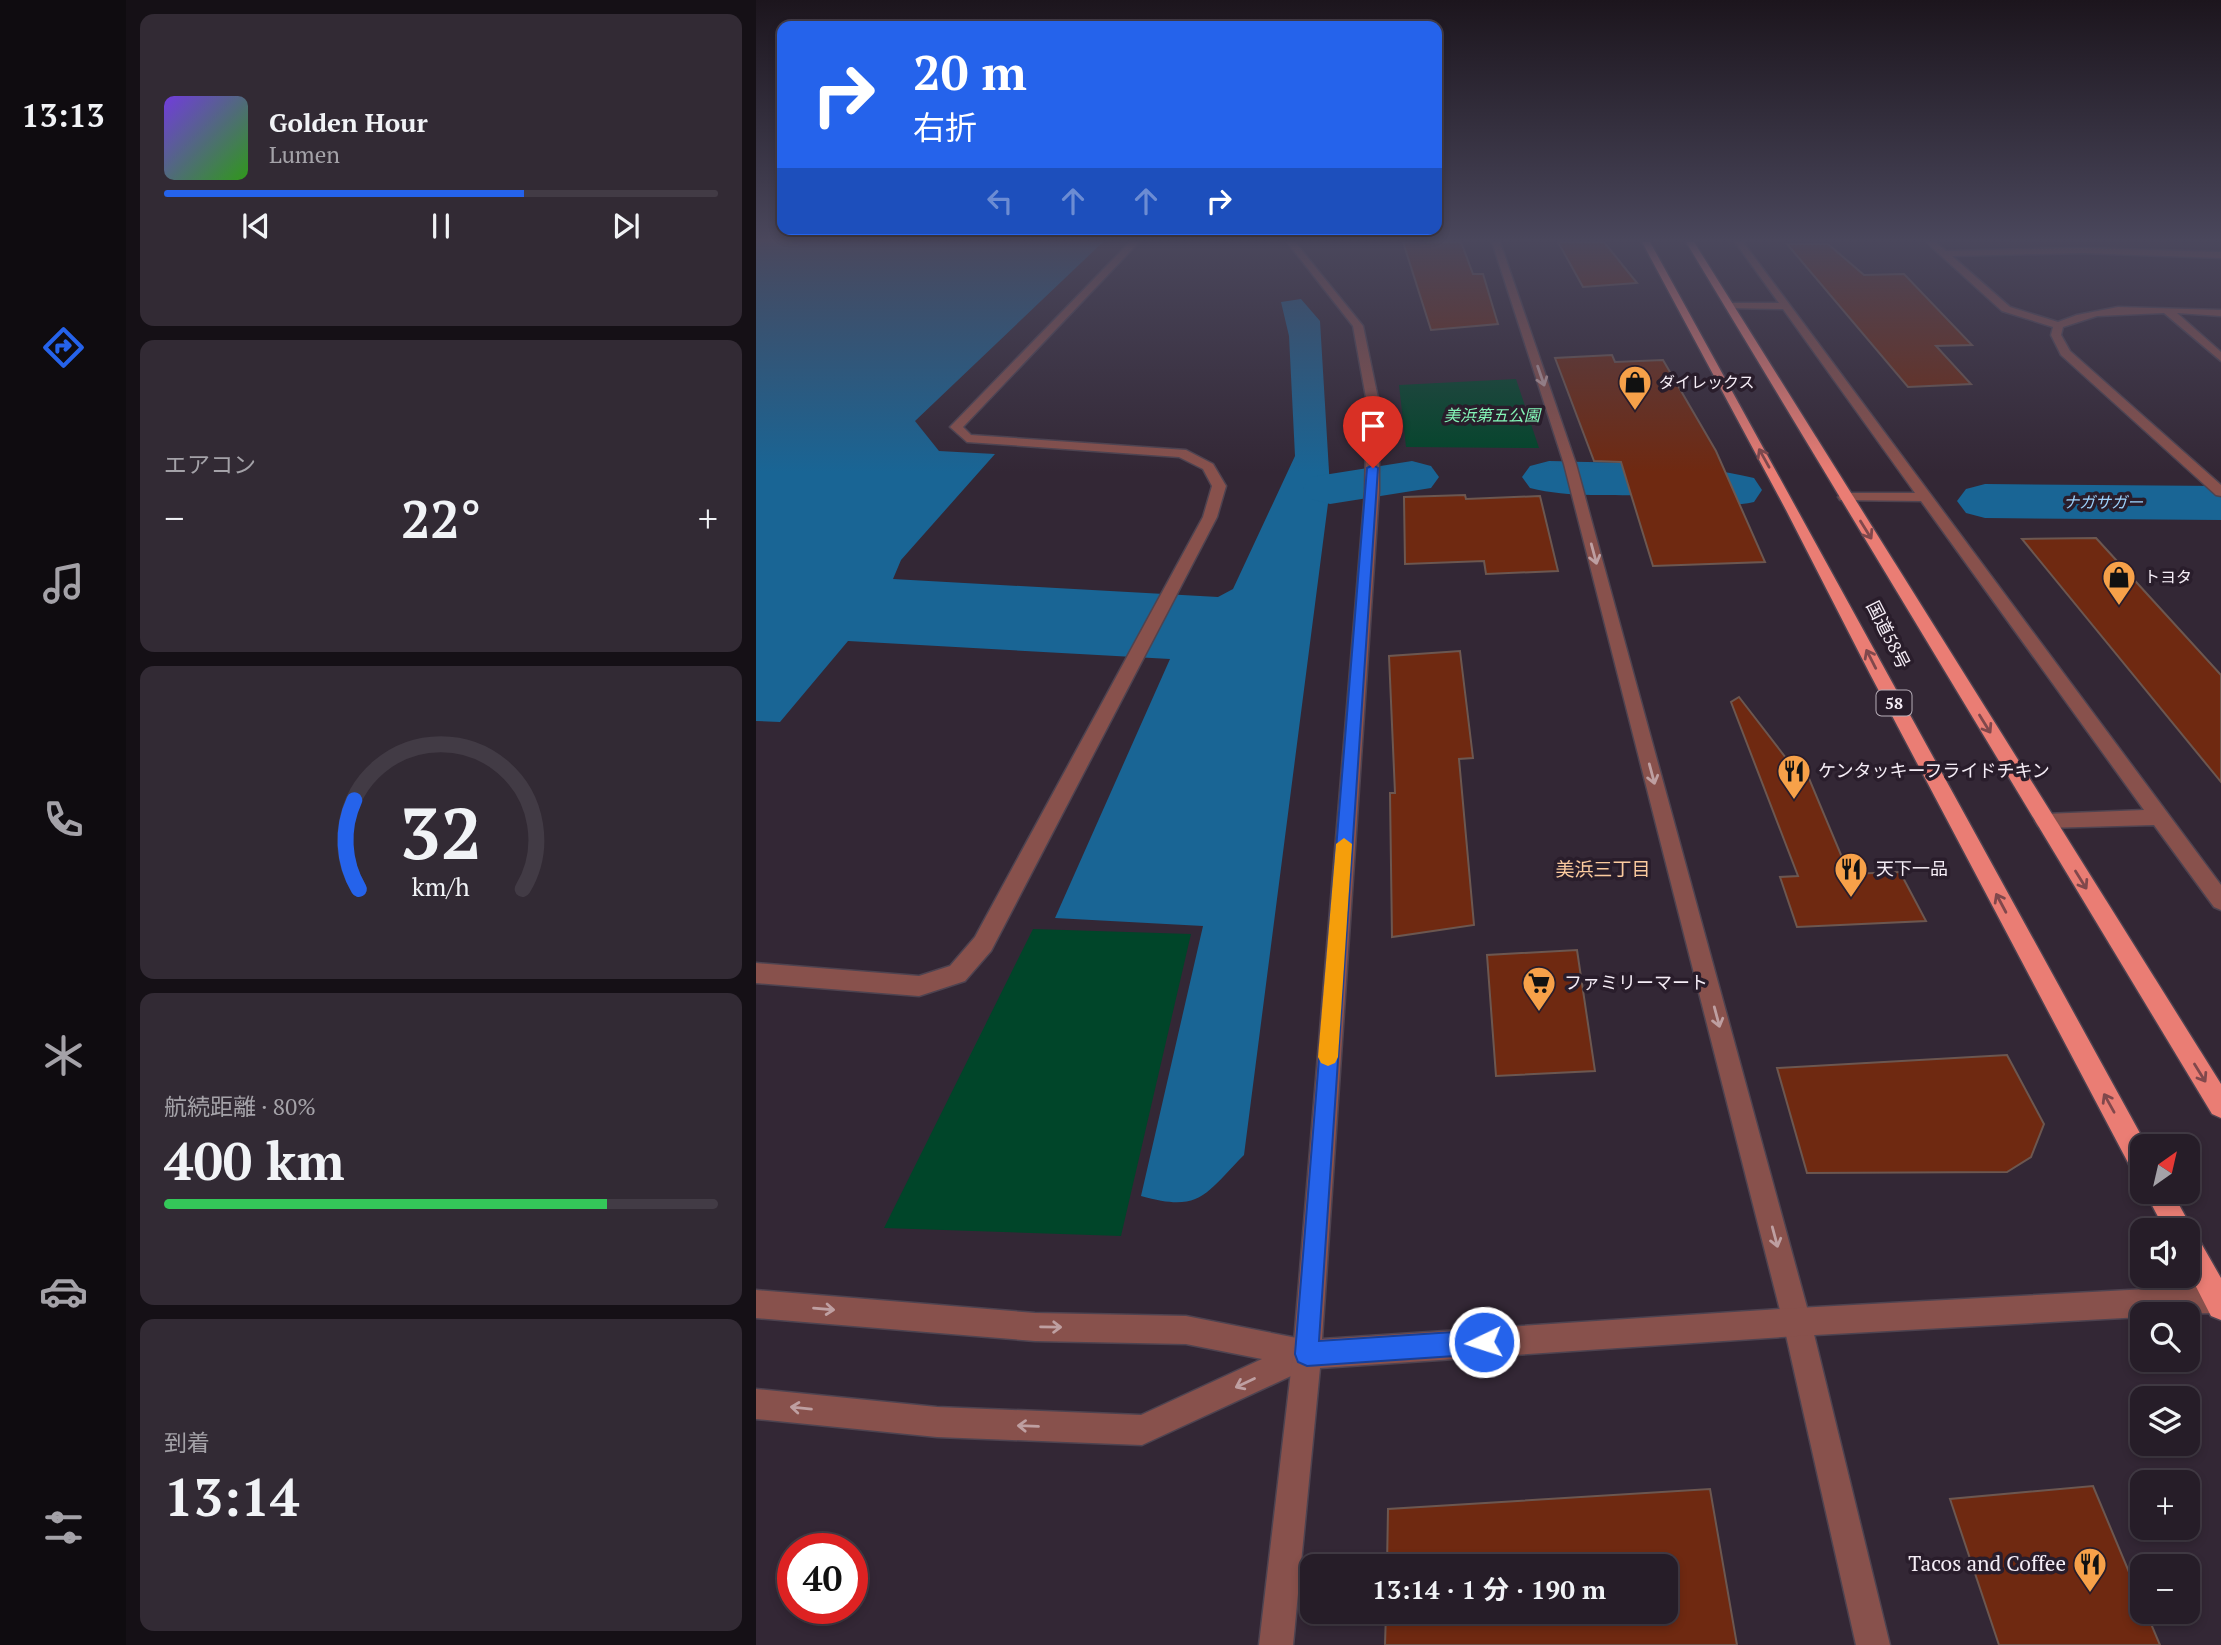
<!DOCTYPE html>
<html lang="ja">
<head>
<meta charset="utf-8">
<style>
	:root { --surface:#261d28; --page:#322a34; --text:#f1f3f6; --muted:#a4a2a8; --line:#423b45; --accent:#2563eb }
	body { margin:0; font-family:"PT Serif","Noto Sans JP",serif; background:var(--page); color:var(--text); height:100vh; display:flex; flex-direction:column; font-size:26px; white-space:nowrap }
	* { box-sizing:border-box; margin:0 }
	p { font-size:23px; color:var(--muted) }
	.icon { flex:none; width:38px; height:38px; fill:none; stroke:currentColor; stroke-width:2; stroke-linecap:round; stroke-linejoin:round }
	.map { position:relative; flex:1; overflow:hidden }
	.sheet { display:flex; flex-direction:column; gap:14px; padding:14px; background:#151016; width:630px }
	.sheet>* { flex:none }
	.top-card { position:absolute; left:21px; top:21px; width:665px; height:214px; border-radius:14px; box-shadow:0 4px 10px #0003,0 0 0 2px var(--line); background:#2563eb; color:#fff; overflow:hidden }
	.needle { width:46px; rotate:34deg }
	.buttons { position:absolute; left:1374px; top:1134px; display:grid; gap:14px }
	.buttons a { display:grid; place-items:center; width:70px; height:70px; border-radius:14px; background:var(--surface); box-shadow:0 4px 10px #0003,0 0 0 2px var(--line); font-size:35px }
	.speed { position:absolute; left:21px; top:1533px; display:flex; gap:14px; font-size:35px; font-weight:700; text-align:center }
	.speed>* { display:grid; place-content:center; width:91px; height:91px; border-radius:50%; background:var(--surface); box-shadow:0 4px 10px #0003,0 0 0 2px var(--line); line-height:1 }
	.speed .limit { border:10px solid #d22; background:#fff; color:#111 }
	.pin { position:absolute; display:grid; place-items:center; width:60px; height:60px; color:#fff; margin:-72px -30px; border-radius:50% 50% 50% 0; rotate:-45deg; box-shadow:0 0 7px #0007 }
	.pin .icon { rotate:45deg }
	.me { position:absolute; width:77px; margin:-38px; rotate:266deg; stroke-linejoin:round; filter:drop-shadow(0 0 5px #0008) }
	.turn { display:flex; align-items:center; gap:24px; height:147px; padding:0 21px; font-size:32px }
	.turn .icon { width:91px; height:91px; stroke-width:2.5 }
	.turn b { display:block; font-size:49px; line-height:60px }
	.lanes { display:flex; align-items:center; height:66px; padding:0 21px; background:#0003; justify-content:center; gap:35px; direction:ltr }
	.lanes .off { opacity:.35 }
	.big { font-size:52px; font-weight:700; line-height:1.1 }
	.sheet .tile { flex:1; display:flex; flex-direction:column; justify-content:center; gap:10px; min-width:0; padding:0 24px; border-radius:14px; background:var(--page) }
	.sheet .dial { align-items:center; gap:0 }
	.dial svg { height:182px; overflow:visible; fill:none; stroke:var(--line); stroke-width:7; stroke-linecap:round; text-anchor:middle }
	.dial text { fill:var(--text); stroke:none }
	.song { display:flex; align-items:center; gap:21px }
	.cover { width:84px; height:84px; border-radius:10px; background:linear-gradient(135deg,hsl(260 70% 55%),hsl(110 70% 35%)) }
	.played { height:7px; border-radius:4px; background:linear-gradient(90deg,var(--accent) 65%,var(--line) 65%) }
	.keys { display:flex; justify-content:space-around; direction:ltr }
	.heat { display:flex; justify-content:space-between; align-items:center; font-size:38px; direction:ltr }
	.charge { height:10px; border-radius:5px; background:linear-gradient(90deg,#34c759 80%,var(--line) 0) }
	.trip { position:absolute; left:544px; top:1554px; width:378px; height:70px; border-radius:14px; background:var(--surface); box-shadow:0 4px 10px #0003,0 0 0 2px var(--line); font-weight:700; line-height:70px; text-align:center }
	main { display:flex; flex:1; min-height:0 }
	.tabs { display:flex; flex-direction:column; width:126px; justify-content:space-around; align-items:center; background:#0f0c10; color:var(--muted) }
	.tabs .icon { width:49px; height:49px }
	.tabs .current { color:var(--accent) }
	.tabs b { font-size:32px; color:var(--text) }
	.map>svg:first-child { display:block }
	.green { fill:#004529 }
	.water { fill:#196595 }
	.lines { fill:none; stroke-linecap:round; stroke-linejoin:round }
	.river { fill:#196595; fill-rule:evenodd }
	.building { fill:#6f2911; stroke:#6c5750; stroke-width:2 }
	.service-casing { stroke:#4e4350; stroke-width:3 }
	.minor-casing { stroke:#4e4350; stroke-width:3 }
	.tertiary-casing { stroke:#4e4350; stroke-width:3 }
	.trunk-casing { stroke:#4e4350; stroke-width:3 }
	.service { fill:#88514c; fill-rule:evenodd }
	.minor { fill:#88514c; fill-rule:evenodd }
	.tertiary { fill:#88514c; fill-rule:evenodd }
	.trunk { fill:#ea7d74; fill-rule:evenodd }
	.oneway { stroke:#be9fa1 }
	.oneway2 { stroke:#80484c }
	.route { fill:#2563eb; stroke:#184099; stroke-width:2 }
	.slow { fill:#f59e0b }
	.labels { text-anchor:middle; stroke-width:7; stroke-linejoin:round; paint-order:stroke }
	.far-poi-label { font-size:16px; fill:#f5edf6; stroke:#291d2b; text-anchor:start }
	.far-park-label { font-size:16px; font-style:italic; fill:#83f4b7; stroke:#291d2b }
	.far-water-label { font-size:16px; font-style:italic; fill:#9dd2fc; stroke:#291d2b }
	.shield { fill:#291d2b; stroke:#b8afb9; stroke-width:2 }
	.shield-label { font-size:16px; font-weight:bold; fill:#f5edf6 }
	.street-label { font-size:18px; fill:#f5edf6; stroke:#291d2b }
	.poi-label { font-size:18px; fill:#f5edf6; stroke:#291d2b; text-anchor:start }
	.neighbourhood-label { font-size:19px; fill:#fccb9f; stroke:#291d2b }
	.near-poi-label { font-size:21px; fill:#f5edf6; stroke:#291d2b; text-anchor:end }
</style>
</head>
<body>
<main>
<nav class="tabs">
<b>13:13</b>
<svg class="icon current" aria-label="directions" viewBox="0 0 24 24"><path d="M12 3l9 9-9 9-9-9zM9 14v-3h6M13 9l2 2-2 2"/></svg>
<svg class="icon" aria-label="music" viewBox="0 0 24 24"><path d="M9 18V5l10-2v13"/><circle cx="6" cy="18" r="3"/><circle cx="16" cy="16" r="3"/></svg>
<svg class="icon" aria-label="phone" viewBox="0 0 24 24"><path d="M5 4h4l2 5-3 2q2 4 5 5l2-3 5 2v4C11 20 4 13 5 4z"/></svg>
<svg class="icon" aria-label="climate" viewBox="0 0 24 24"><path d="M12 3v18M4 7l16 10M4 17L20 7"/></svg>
<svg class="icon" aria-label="car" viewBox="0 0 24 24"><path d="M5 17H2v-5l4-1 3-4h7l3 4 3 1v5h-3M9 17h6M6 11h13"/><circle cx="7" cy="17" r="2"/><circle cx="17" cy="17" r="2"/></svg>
<svg class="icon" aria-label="filters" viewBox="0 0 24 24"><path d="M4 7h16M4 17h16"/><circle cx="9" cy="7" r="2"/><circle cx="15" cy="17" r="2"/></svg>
</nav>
<section class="sheet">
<div class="tile">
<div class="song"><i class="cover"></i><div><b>Golden Hour</b><p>Lumen</p></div></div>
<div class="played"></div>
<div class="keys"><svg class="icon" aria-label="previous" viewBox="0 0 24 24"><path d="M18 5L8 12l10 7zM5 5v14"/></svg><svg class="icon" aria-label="pause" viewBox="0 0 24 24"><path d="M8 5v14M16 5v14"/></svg><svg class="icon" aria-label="next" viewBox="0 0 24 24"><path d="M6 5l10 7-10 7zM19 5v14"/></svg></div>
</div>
<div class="tile"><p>エアコン</p>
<div class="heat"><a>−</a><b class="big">22°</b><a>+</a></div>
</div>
<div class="tile dial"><svg viewBox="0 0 100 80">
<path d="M14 69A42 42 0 1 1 86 69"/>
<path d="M14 69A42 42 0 0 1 12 30" stroke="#2563eb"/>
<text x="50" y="56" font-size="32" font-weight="700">32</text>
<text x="50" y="72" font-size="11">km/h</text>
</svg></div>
<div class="tile"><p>航続距離 · 80%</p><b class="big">400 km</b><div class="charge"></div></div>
<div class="tile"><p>到着</p><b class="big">13:14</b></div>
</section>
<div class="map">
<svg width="1465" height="1645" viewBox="0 0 1465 1645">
	<rect width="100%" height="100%" fill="#332735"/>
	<g class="green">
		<path d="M 760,379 L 783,448 L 650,447 L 643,385 Z"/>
		<path d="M 277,929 L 435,934 L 365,1236 L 128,1228 Z"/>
	</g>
	<path class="water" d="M 0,242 L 347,242 L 159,421 L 183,451 L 239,454 L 145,560 L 137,579 L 462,597 L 477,589 L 539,456 L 533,336 L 525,302 L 545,299 L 564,321 L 574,488 L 488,1155 C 449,1194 445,1213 385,1196 L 447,926 L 299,918 L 414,659 L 92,641 L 24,722 L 0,721 Z"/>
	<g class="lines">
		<g class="river">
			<path d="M 656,461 L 675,466 L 683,477 L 675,488 L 574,504 L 555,499 L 547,488 L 555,477 Z"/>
			<path d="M 793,461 C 861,463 931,462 998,478 L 1006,490 L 998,502 C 965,510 931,498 897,496 C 857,494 814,498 774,488 L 766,477 L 774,466 Z"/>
			<path d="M 1229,484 L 1465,486 L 1465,520 L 1229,518 L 1210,513 L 1201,501 L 1210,489 Z"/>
		</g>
	</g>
	<g class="building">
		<path d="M 647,242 L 705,242 L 717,274 L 727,274 L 742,324 L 675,330 Z"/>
		<path d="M 802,242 L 848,242 L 881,283 L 827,287 Z"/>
		<path d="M 1031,244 L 1072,244 L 1108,275 L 1148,274 L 1216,345 L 1180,346 L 1215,384 L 1152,387 Z"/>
		<path d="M 856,355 L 859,362 L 907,360 L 960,451 L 1009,562 L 897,566 L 865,462 L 838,461 L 799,358 Z"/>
		<path d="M 709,495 L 710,499 L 784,496 L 802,571 L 730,574 L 728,561 L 649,564 L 648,497 Z"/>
		<path d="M 1340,538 L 1465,675 L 1465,782 L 1266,539 Z"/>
		<path d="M 704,651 L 717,758 L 703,759 L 718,925 L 636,937 L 634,793 L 639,793 L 633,656 Z"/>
		<path d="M 983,697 L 1030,758 L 1044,757 L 1093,874 L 1144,872 L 1170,921 L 1041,927 L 1024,877 L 1042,876 L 975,702 Z"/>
		<path d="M 821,950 L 839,1071 L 740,1076 L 731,955 Z"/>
		<path d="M 1251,1055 L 1288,1124 L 1275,1157 L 1251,1172 L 1051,1173 L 1021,1068 Z"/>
		<path d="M 1337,1486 L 1386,1603 L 1386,1612 L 1390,1612 L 1404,1645 L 1243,1645 L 1194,1499 Z"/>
		<path d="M 954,1489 L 981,1645 L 629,1645 L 630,1612 L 910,1612 L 910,1566 L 631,1566 L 632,1509 Z"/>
	</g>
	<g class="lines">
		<defs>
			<g id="service">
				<path d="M 374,242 L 383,242 L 207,427 L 215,435 L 430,450 L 457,464 L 470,486 L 461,517 L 235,951 L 209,981 L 163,996 L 0,983 L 0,963 L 163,976 L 194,966 L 219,937 L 447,517 L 456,486 L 447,469 L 423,457 L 211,442 L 194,427 Z"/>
				<path d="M 979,242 L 987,242 L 1465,885 L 1465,910 L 1458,907 L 1398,825 L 1289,828 L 1282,826 L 1279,821 L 1282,816 L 1289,814 L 1388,810 L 1165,501 L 1084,500 L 1082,497 L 1089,493 L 1159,493 L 1027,309 L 970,308 L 969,306 L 974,303 L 1023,303 Z"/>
			</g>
			<g id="minor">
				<path d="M 736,242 L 744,242 L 820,464 L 1055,1322 L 1134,1645 L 1100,1645 L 1027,1322 L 808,464 Z"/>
				<path d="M 1170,242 L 1179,242 L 1190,251 L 1326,248 L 1465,252 L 1465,258 L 1326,253 L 1196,256 L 1254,307 L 1302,322 L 1321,315 L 1362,307 L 1465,310 L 1465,316 L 1421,313 L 1465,352 L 1465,361 L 1408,313 L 1341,316 L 1307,327 L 1305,335 L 1314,351 L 1465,485 L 1465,496 L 1460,495 L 1305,355 L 1295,335 L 1297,327 L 1246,311 Z"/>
				<path d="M 0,1290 L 279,1313 L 430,1316 L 551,1340 L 561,1344 L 565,1354 L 561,1364 L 386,1445 L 181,1437 L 0,1419 L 0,1389 L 181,1407 L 385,1415 L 506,1359 L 430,1344 L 279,1341 L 0,1318 Z"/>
			</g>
			<path id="tertiary" d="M 531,242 L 539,242 L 607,326 L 623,403 L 623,491 L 566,1339 L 1041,1308 L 1465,1285 L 1465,1313 L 1386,1314 L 1386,1317 L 1041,1336 L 564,1368 L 537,1645 L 503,1645 L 537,1354 L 609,491 L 611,403 L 597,326 Z"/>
			<g id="trunk">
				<path d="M 886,242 L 894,242 L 1391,1146 L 1386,1146 L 1386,1176 L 1377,1172 L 1114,674 L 1030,510 Z"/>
				<path d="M 930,242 L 938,242 L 1465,1084 L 1465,1118 L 1456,1114 Z"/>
				<path d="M 1389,1192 L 1416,1192 L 1432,1221 L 1435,1233 L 1441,1236 L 1465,1278 L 1465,1320 L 1455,1316 L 1432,1271 L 1432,1230 L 1409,1230 Z"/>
			</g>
		</defs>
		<use href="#service" class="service-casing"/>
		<use href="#minor" class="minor-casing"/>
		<use href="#tertiary" class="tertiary-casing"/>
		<use href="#trunk" class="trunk-casing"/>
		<use href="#service" class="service"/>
		<use href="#minor" class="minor"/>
		<use href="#tertiary" class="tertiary"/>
		<use href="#trunk" class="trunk"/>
	</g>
	<defs><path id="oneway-shaft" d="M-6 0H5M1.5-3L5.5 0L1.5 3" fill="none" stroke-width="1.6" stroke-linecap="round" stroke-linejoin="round" transform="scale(1.75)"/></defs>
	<g class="oneway">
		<use href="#oneway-shaft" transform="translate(785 376) rotate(71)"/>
		<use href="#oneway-shaft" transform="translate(838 554) rotate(75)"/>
		<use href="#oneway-shaft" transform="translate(896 774) rotate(75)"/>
		<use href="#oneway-shaft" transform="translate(961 1017) rotate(75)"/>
		<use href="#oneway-shaft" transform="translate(1019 1237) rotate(75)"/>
		<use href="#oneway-shaft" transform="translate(68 1309) rotate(5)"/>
		<use href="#oneway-shaft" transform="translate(295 1327) rotate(1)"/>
		<use href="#oneway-shaft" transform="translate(489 1383) rotate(155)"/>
		<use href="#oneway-shaft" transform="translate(45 1408) rotate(-174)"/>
		<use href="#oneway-shaft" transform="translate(272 1426) rotate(-178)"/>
	</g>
	<g class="oneway2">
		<use href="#oneway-shaft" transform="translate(1008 458) rotate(-119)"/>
		<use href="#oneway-shaft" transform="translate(1110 530) rotate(58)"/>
		<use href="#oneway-shaft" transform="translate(1115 659) rotate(-117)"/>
		<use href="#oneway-shaft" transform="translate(1229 724) rotate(58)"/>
		<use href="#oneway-shaft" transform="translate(1325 880) rotate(58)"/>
		<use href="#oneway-shaft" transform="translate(1245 903) rotate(-118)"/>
		<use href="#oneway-shaft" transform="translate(1444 1073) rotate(58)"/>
		<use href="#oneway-shaft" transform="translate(1353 1103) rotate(-119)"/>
	</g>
	<linearGradient id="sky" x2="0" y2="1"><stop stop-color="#1c151d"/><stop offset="0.51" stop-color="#4a475c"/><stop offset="1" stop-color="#4a475c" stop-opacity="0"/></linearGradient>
	<rect width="1465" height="472" fill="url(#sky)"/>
	<path class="route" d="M 617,465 L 622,468 L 563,1341 L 728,1330 L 736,1334 L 739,1342 L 736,1350 L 728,1354 L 551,1366 L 542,1362 L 539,1354 L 611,468 Z"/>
	<path class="slow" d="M 588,838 L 596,844 L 582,1057 L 579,1063 L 572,1066 L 565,1063 L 562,1057 L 580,844 Z"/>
	<defs>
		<symbol id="shop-pin" viewBox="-11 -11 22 30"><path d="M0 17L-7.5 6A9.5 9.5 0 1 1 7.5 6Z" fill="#f7a149" stroke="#291d2b"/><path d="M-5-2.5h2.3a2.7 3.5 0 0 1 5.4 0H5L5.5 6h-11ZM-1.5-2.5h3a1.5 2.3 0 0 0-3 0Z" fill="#111"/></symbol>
		<symbol id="restaurant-pin" viewBox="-11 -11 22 30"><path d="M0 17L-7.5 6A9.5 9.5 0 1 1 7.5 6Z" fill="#f7a149" stroke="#291d2b"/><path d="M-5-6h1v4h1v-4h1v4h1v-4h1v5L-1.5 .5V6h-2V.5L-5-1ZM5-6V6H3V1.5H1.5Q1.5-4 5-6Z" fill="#111"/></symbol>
		<symbol id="supermarket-pin" viewBox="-11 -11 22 30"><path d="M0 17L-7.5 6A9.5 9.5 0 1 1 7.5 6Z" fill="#f7a149" stroke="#291d2b"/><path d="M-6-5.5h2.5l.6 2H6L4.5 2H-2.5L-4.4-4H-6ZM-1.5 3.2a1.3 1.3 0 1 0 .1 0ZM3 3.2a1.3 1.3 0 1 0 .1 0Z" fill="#111"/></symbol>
	</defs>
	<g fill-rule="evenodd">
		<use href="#shop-pin" x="860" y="363" width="38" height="52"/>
		<use href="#shop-pin" x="1344" y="558" width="38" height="52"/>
		<use href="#restaurant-pin" x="1019" y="752" width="38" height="52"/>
		<use href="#restaurant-pin" x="1076" y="850" width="38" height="52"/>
		<use href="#supermarket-pin" x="764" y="964" width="38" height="52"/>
		<use href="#restaurant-pin" x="1315" y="1545" width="38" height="52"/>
	</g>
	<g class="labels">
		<g class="far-poi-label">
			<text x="903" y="388">ダイレックス</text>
			<text x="1388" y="583">トヨタ</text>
		</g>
		<g class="far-park-label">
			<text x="736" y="421">美浜第五公園</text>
		</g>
		<g class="far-water-label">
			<text x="1347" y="508">ナガサガー</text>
		</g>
		<rect class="shield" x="1120.5" y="690.5" width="35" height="25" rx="5"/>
		<g class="shield-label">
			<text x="1138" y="709">58</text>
		</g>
		<g class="street-label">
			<text transform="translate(1132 635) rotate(63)" y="6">国道58号</text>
		</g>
		<g class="poi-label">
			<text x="1062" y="777">ケンタッキーフライドチキン</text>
			<text x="1120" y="875">天下一品</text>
			<text x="808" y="989">ファミリーマート</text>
		</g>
		<g class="neighbourhood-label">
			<text x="847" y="876">美浜三丁目</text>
		</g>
		<g class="near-poi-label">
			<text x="1310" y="1571">Tacos and Coffee</text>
		</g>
	</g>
</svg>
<div class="buttons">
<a><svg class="needle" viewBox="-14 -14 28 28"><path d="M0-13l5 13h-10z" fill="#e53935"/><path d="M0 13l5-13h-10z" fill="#a4a2a8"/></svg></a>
<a><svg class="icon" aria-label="sound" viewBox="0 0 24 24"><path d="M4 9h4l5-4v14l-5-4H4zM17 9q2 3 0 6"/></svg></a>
<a><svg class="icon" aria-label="search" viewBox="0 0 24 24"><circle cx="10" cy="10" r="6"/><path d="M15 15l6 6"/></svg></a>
<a><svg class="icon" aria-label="layers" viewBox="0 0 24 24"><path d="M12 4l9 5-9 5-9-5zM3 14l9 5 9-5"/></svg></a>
<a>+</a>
<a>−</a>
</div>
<div class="speed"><div class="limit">40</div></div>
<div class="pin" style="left:617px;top:468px;background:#d93025"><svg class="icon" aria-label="arrive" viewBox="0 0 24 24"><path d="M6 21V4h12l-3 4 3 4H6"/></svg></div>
<svg class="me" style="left:728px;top:1342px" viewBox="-20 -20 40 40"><circle r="17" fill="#2563eb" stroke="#fff" stroke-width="3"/><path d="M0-11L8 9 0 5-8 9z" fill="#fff"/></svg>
<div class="trip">13:14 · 1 分 · 190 m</div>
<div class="top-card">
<div class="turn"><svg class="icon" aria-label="right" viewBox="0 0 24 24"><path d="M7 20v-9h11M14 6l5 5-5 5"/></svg><div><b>20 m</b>右折</div></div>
<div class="lanes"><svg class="icon off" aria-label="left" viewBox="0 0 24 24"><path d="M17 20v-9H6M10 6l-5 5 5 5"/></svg><svg class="icon off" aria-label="ahead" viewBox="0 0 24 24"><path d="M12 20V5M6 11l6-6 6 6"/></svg><svg class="icon off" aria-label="ahead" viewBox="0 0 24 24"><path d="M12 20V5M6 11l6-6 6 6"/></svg><svg class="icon" aria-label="right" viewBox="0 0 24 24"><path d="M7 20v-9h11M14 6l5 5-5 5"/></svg></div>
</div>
</div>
</main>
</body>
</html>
